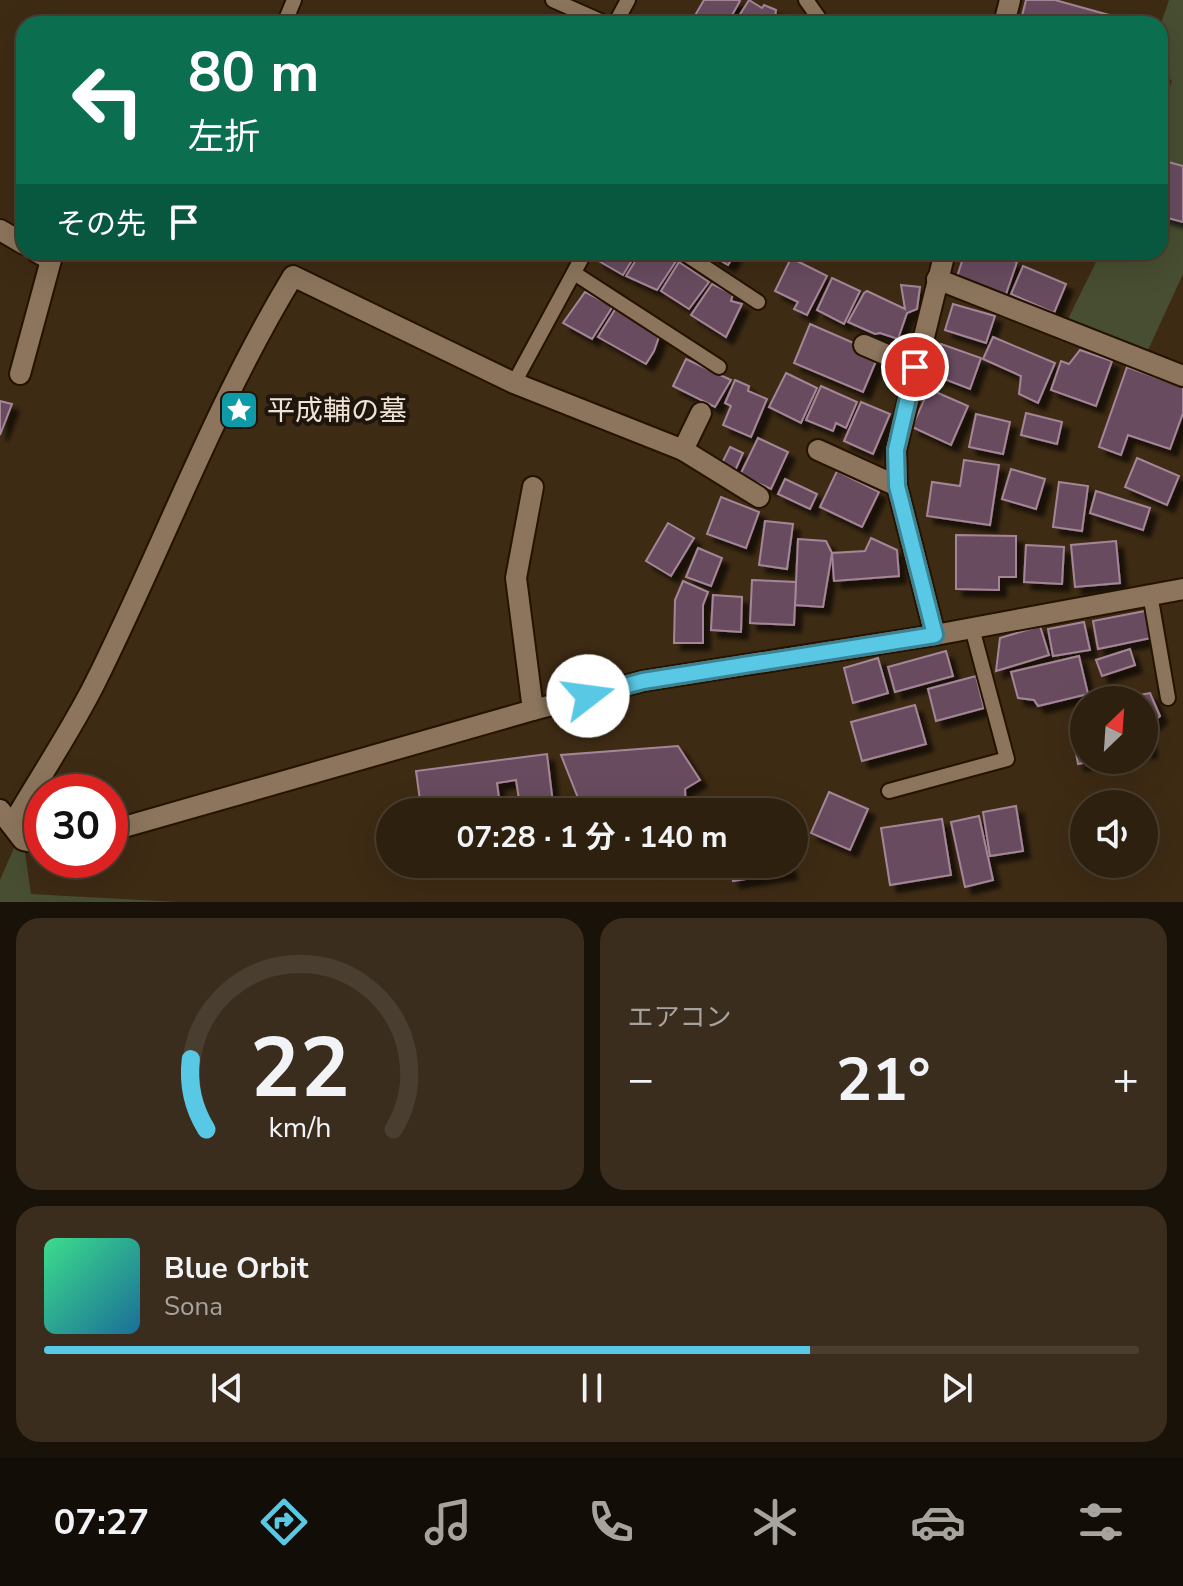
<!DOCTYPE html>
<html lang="ja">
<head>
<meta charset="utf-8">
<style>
	:root { --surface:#2e200f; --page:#3a2d1d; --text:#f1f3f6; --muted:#a7a39e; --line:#493e2f; --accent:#59c8e4 }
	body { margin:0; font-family:"Nunito Sans","Noto Sans JP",sans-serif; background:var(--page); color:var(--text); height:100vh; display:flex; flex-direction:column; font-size:30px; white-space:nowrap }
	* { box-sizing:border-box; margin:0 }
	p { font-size:26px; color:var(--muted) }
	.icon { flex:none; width:44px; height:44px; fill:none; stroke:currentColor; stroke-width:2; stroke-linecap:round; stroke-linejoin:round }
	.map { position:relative; height:902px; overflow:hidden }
	.panel { display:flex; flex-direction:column; gap:16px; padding:16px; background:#191208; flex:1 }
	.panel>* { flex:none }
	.banner { position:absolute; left:16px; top:16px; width:1152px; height:244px; border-radius:24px; box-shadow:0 8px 32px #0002,0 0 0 2px var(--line); background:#0b6e4f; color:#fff; overflow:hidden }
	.needle { width:52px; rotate:25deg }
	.fabs { position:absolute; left:1070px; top:686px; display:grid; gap:16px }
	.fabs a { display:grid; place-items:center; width:88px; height:88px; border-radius:50%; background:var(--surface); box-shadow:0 8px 32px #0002,0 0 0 2px var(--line); font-size:40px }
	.speed { position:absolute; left:24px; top:774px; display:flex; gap:16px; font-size:40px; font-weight:700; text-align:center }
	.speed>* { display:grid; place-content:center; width:104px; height:104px; border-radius:50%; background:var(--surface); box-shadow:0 8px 32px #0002,0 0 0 2px var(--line); line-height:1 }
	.speed .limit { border:12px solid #d22; background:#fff; color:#111 }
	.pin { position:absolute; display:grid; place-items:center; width:68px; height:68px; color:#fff; margin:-34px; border:4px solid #fff; border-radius:50%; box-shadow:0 2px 8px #0007 }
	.me { position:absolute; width:88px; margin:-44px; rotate:75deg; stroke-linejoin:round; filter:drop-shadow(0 0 6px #0008) }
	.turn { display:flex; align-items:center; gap:28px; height:168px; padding:0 40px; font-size:36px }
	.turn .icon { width:104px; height:104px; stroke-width:2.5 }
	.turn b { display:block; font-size:56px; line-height:68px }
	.then { display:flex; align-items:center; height:76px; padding:0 40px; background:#0003; gap:16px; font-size:30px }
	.big { font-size:60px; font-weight:700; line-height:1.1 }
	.panel .tile { flex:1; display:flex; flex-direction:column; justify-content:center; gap:12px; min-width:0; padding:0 28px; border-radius:24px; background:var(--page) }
	.panel .dial { align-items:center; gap:0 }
	.dial svg { height:208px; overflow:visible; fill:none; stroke:var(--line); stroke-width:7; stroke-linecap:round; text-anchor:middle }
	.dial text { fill:var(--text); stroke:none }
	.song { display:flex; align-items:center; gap:24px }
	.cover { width:96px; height:96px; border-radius:12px; background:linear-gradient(135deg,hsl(150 70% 55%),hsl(200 70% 35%)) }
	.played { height:8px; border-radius:4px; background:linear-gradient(90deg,var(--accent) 70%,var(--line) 70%) }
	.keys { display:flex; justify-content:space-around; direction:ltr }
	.heat { display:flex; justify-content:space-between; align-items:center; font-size:44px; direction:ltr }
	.panel .tiles { flex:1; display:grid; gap:16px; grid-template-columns:1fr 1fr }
	.tile:last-child { grid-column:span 2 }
	.trip { position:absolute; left:376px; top:798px; width:432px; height:80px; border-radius:40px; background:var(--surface); box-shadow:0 8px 32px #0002,0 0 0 2px var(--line); font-weight:700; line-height:80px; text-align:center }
	.tab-bar { display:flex; height:128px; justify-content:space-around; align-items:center; background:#120d06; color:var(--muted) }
	.tab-bar .icon { width:56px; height:56px }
	.tab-bar .selected { color:var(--accent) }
	.tab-bar b { font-size:36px; color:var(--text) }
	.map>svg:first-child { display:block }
	.green { fill:#474e31 }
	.building { fill:#674c5e; stroke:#a58699; stroke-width:2; filter:url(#shadow) }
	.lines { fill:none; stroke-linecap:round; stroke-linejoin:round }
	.lane-casing { stroke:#251300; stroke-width:18 }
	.street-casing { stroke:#251300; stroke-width:24 }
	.lane { stroke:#8c755c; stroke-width:14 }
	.street { stroke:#8c755c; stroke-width:20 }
	.route-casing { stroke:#3a8294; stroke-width:20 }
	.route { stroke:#59c8e4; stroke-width:14 }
	.labels { text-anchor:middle; stroke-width:8; stroke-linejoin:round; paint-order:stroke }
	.poi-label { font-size:28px; fill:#f0e3d5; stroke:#1e150c; text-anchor:start }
</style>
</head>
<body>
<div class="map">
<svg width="1183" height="902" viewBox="0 0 1183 902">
	<defs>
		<filter id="shadow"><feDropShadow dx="7" dy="7" stdDeviation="2" flood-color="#0009"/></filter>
	</defs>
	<rect width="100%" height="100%" fill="#3e2b14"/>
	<g class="green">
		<path d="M 1169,0 L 1183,0 L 1183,274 L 1148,350 L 1068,319 L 1101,252 L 1160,252 L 1160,121 L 1172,80 L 1160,76 L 1160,26 Z"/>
		<path d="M 14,848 L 25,852 L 31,894 L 178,902 L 0,902 L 0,880 Z"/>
	</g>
	<g class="building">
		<path d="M 704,0 L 739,0 L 740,1 L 727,24 L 690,24 Z"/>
		<path d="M 749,0 L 762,8 L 764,5 L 776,10 L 775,19 L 786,24 L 734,24 Z"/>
		<path d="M 1026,0 L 1055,0 L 1109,15 L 1106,24 L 1020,24 Z"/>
		<path d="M 1161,160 L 1183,166 L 1183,222 L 1160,216 Z"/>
		<path d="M 602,252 L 637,252 L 623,275 L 597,260 Z"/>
		<path d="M 641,252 L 669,252 L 678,258 L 657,290 L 626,276 Z"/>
		<path d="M 706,252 L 736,252 L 728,265 Z"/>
		<path d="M 965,252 L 986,252 L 1017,262 L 1005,297 L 956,280 Z"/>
		<path d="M 791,258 L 827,276 L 807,315 L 794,309 L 798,302 L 775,291 Z"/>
		<path d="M 679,262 L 709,282 L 689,309 L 661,291 Z"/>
		<path d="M 1023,266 L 1066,284 L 1054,313 L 1011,294 Z"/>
		<path d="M 832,278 L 860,291 L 844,324 L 817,310 Z"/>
		<path d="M 712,284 L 733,294 L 731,301 L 742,304 L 726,337 L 691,315 Z"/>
		<path d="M 901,285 L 920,287 L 917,309 L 907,313 L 898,339 L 880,333 L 875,334 L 848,322 L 864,293 L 867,291 L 905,309 Z"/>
		<path d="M 585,292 L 613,306 L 592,339 L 563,323 Z"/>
		<path d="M 953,304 L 995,316 L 986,343 L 945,330 Z"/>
		<path d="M 616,308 L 660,334 L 654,351 L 646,364 L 598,337 Z"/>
		<path d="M 810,324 L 879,354 L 863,392 L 794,363 Z"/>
		<path d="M 993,337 L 1055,363 L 1038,403 L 1019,394 L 1021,376 L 983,359 Z"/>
		<path d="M 941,344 L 981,358 L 970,389 L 931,374 Z"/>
		<path d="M 1080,350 L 1112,361 L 1096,406 L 1051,390 L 1061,361 L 1069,364 Z"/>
		<path d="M 686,359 L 731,380 L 715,407 L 673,386 Z"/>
		<path d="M 1127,367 L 1183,387 L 1183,413 L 1170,449 L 1128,435 L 1121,455 L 1099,447 Z"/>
		<path d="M 786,373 L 817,388 L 801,423 L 769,407 Z"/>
		<path d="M 735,380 L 749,386 L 748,391 L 767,399 L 751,437 L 723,425 L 731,406 L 725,403 Z"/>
		<path d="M 821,386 L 857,402 L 846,428 L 836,423 L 833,431 L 806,420 Z"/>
		<path d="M 929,389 L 968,406 L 951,445 L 912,427 Z"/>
		<path d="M 0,401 L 12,404 L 0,435 Z"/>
		<path d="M 861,402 L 890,414 L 873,454 L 844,441 Z"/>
		<path d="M 1026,413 L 1062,422 L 1057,444 L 1021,435 Z"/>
		<path d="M 976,414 L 1010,422 L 1003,454 L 969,447 Z"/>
		<path d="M 758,438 L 788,452 L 771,489 L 740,475 Z"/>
		<path d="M 730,447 L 743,453 L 734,473 L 720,467 Z"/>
		<path d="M 1137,458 L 1179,476 L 1167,505 L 1125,487 Z"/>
		<path d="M 964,460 L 999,465 L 990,525 L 927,516 L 932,482 L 960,486 Z"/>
		<path d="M 1011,469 L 1045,479 L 1036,509 L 1002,499 Z"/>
		<path d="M 837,471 L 879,492 L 862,527 L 820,507 Z"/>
		<path d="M 785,479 L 817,494 L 810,509 L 778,494 Z"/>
		<path d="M 1059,482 L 1088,486 L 1082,531 L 1053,527 Z"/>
		<path d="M 1096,491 L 1150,508 L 1143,530 L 1090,513 Z"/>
		<path d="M 721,497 L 759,512 L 746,548 L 707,534 Z"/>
		<path d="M 765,521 L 793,524 L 787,569 L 759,565 Z"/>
		<path d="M 668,523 L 694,538 L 671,576 L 646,561 Z"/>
		<path d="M 956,535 L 1016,536 L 1016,577 L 999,577 L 999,590 L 956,589 Z"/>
		<path d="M 871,538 L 897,550 L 899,576 L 834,581 L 832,553 L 865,551 Z"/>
		<path d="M 798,539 L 826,541 L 832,553 L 823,607 L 795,605 Z"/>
		<path d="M 1116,541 L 1120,583 L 1075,587 L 1071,545 Z"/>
		<path d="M 1026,545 L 1064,547 L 1062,584 L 1024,582 Z"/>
		<path d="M 698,548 L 722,558 L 711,586 L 686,577 Z"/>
		<path d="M 752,580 L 796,582 L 794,625 L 750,623 Z"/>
		<path d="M 683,581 L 708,592 L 703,605 L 703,643 L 674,643 L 675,600 Z"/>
		<path d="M 713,595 L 742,597 L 741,632 L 711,630 Z"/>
		<path d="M 1145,611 L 1151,638 L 1098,649 L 1093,621 Z"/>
		<path d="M 1084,622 L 1090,650 L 1053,656 L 1048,629 Z"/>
		<path d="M 1040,626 L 1049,655 L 996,671 L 1000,638 Z"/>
		<path d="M 1130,649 L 1135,665 L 1102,676 L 1096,660 Z"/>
		<path d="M 946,651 L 953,676 L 895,692 L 888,667 Z"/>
		<path d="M 1079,656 L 1088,694 L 1038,706 L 1034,700 L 1018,698 L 1011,672 Z"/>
		<path d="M 878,658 L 888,693 L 853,703 L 844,668 Z"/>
		<path d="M 976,676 L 984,708 L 936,721 L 928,689 Z"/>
		<path d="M 1150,693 L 1160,716 L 1146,728 L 1150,750 L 1144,752 L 1144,700 L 1110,700 Z"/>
		<path d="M 915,705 L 926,744 L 862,761 L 851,722 Z"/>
		<path d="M 1084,735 L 1084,760 L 1098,760 L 1078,764 L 1073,737 Z"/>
		<path d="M 678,746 L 700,780 L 685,789 L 686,810 L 663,811 L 663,800 L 580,803 L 561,755 Z"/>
		<path d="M 547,754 L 554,812 L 521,812 L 516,780 L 497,783 L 499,798 L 421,808 L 416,771 Z"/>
		<path d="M 829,792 L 868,809 L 850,850 L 811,833 Z"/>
		<path d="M 1016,806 L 1023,851 L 990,856 L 983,812 Z"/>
		<path d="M 979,816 L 993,880 L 965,887 L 951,822 Z"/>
		<path d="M 942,819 L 951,875 L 890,885 L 881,828 Z"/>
		<path d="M 578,864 L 643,864 L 643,865 L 579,870 Z"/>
		<path d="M 647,864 L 706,864 L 706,868 L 647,870 Z"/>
		<path d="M 730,864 L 788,864 L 790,872 L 733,881 Z"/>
	</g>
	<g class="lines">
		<defs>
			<g id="lane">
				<path d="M 553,0 L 607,24"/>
				<path d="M 806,0 L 823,24"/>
				<path d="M 284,24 L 294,0"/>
				<path d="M 615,24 L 628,0"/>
				<path d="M 682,252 L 758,302"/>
				<path d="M 574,273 L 719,367"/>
				<path d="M 514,383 L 585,252"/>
				<path d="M 1150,594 L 1168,698"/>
				<path d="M 889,791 L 1007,759 L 972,628"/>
			</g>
			<g id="street">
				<path d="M 1004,24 L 1010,0"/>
				<path d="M 0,230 L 24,244"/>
				<path d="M 937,279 L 1183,376"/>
				<path d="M 864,345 L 915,367"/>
				<path d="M 20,374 L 51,260 L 37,252"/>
				<path d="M 683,450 L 701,413"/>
				<path d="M 818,450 L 897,486"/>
				<path d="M 935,635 L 897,486 L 896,450 L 945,252"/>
				<path d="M 533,710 L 516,578 L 533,487"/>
				<path d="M 0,810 L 23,840 L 42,844"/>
				<path d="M 12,825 C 39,778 71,731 95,683 C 163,547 214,406 293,276 L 514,383 L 683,450 L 759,497"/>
				<path d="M 110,831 L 533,710 L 643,681 L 935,635 L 1183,589"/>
			</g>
		</defs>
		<use href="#lane" class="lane-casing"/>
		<use href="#street" class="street-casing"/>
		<use href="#lane" class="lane"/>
		<use href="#street" class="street"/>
	</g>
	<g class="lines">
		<defs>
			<path id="route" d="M 588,696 L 643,681 L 935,635 L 897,486 L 896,450 L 915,367"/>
		</defs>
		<use href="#route" class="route-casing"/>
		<use href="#route" class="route"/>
	</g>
	<defs>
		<symbol id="sight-square" viewBox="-11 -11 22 22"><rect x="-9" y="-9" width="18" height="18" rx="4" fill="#0f9aa8" stroke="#1e150c"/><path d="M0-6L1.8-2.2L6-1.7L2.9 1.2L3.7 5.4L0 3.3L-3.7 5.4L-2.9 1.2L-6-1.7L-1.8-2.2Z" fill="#fff"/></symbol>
	</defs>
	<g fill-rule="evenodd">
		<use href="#sight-square" x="217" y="388" width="44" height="44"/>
	</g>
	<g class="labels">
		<g class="poi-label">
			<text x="267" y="420">平成輔の墓</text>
		</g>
	</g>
</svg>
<div class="fabs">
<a><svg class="needle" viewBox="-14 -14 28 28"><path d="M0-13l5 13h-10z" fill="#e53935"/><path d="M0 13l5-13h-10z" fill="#a7a39e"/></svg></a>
<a><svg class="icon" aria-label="sound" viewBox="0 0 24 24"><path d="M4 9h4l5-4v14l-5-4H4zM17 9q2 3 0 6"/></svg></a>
</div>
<div class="speed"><div class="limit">30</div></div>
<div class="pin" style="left:915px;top:367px;background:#d93025"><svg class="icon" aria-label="arrive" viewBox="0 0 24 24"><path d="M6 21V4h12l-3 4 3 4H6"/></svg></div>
<svg class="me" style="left:588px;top:696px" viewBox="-20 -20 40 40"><circle r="19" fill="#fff"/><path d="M0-13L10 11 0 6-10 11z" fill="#59c8e4"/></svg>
<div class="trip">07:28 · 1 分 · 140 m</div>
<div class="banner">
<div class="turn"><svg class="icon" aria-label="left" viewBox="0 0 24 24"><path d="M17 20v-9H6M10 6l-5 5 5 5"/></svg><div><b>80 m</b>左折</div></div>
<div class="then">その先<svg class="icon" aria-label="arrive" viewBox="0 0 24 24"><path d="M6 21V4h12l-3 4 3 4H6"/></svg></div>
</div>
</div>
<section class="panel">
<div class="tiles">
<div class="tile dial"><svg viewBox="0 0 100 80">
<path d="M14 69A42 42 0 1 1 86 69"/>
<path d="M14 69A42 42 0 0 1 8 42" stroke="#59c8e4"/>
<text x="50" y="56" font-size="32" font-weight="700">22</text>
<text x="50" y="72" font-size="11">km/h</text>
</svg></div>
<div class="tile"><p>エアコン</p>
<div class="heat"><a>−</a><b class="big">21°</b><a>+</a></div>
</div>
<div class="tile">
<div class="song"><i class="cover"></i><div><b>Blue Orbit</b><p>Sona</p></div></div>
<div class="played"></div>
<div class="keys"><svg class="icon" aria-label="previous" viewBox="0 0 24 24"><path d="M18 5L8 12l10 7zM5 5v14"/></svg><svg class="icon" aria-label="pause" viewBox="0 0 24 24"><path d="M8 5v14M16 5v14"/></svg><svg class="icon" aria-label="next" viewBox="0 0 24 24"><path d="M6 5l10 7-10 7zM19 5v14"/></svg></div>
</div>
</div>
</section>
<nav class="tab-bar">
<b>07:27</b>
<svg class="icon selected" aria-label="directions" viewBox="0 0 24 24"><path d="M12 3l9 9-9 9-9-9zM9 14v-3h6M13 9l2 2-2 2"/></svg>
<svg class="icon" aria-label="music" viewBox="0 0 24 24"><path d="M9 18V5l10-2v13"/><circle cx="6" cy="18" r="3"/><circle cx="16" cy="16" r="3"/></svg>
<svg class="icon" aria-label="phone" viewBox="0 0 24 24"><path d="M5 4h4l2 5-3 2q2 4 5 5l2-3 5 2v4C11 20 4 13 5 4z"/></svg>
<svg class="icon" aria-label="climate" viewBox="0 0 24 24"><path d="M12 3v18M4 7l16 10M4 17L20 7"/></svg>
<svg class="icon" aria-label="car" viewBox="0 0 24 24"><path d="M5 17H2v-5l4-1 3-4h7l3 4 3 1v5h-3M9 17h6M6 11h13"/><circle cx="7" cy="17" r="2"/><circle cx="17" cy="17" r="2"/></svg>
<svg class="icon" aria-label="filters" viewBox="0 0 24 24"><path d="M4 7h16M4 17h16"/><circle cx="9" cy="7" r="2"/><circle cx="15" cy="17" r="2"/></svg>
</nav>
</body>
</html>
